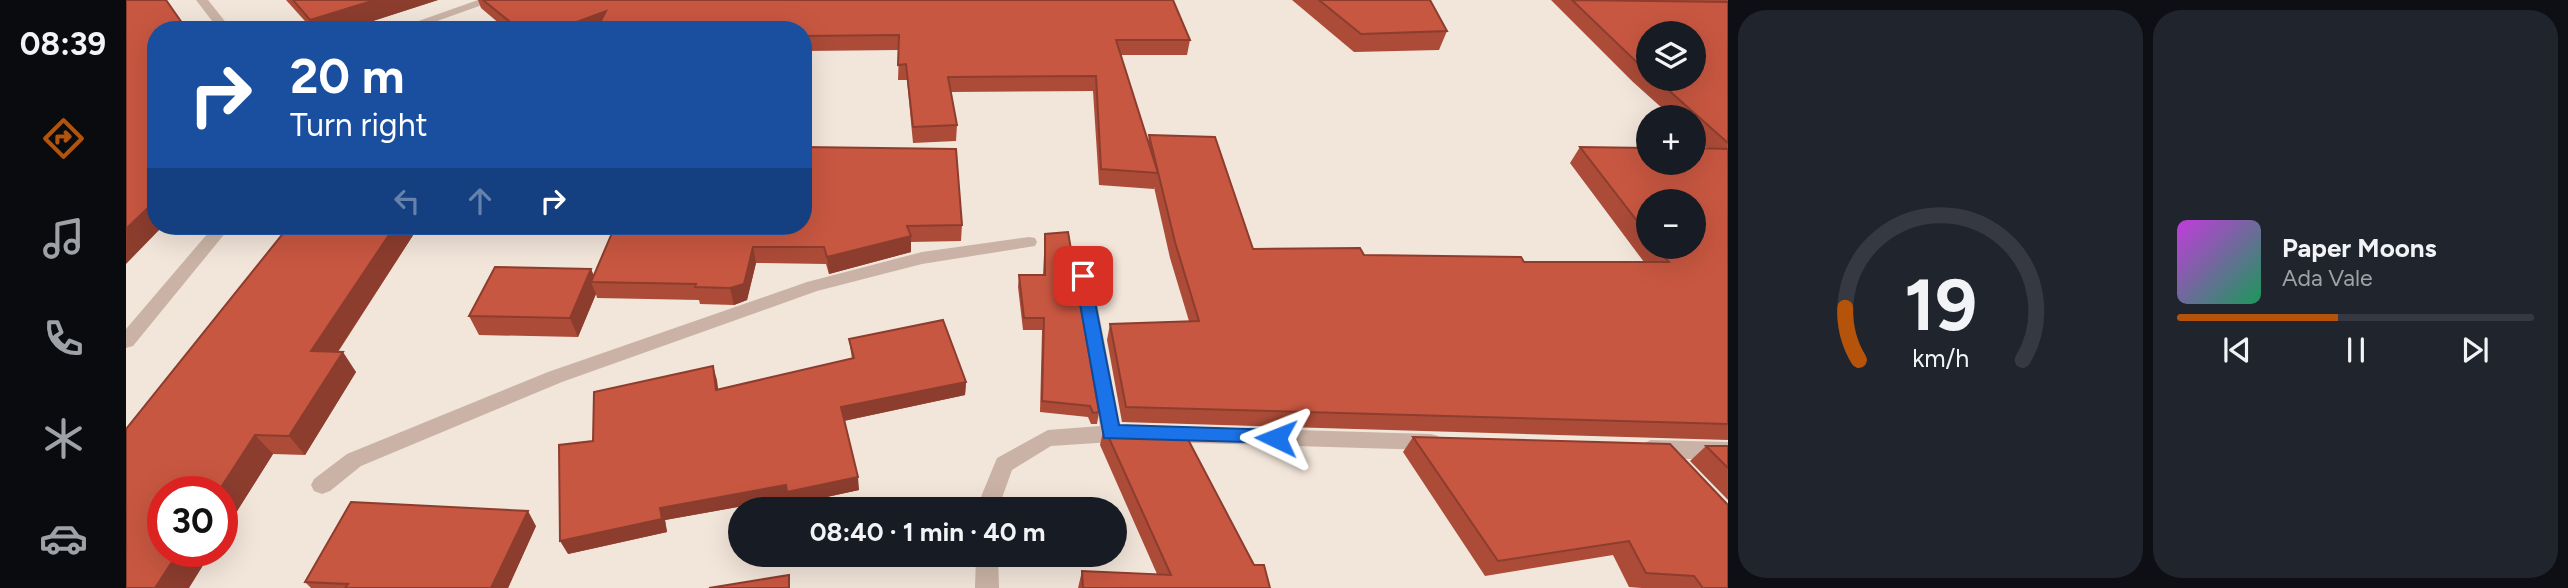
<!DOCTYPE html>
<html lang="en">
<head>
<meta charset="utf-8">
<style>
	:root { --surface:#171b24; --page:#20242c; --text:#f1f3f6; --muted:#9ea1a6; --line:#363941; --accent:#b45309 }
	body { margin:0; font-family:Figtree,sans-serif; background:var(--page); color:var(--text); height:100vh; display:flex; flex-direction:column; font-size:26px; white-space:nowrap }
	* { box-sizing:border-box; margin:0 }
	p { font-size:23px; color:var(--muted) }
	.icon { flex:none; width:38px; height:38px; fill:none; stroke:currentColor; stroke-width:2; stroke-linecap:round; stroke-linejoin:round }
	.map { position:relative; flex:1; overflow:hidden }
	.sheet { display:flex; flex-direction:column; gap:10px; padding:10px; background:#0d0f14; width:840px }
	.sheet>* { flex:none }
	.hud { position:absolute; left:21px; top:21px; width:665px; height:214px; border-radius:28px; box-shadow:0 7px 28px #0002; background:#1a4fa0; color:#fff; overflow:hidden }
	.buttons { position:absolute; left:1510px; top:21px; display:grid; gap:14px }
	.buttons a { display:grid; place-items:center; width:70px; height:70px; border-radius:50%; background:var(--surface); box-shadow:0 7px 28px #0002; font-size:35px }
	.speed { position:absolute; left:21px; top:476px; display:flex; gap:14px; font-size:35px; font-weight:700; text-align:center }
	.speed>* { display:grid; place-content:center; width:91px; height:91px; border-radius:50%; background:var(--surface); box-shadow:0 7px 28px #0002; line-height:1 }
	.speed .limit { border:10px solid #d22; background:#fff; color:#111 }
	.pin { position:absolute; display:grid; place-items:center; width:60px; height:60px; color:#fff; margin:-30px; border-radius:14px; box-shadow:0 4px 10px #0006 }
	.me { position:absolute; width:77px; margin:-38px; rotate:272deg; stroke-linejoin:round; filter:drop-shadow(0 0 5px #0008) }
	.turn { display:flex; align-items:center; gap:24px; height:147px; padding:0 28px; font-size:32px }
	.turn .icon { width:91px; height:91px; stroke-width:2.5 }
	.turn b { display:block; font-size:49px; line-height:60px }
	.lanes { display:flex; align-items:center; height:66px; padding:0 28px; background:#0003; justify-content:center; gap:35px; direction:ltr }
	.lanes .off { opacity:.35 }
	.sheet .tile { flex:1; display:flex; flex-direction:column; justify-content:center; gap:10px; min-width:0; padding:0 24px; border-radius:28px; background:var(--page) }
	.sheet .dial { align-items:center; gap:0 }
	.dial svg { height:182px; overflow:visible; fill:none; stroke:var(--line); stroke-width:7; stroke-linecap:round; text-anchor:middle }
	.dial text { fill:var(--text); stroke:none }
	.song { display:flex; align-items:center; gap:21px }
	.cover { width:84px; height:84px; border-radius:10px; background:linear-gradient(135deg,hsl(290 70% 55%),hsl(150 70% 35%)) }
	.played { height:7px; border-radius:4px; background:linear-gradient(90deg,var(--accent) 45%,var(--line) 45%) }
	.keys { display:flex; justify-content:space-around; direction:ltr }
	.sheet .tiles { flex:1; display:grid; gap:10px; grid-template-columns:repeat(2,1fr) }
	.trip { position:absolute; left:602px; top:497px; width:399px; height:70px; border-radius:35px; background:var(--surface); box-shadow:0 7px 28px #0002; font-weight:700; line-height:70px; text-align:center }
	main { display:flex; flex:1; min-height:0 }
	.dock { display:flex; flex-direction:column; width:126px; justify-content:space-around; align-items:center; background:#090b0e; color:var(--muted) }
	.dock .icon { width:49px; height:49px }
	.dock .current { color:var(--accent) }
	.dock b { font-size:32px; color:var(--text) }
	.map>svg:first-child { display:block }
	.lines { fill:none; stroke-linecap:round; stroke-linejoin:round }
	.minor { fill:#cab3a6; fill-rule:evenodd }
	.wall { fill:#ac4b38; fill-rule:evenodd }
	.shaded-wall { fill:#8c3d2e }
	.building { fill:#c85741; stroke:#8c3d2e; stroke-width:2 }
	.route { fill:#1a73e8; stroke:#114b97; stroke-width:2 }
</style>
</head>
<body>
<main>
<nav class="dock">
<b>08:39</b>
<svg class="icon current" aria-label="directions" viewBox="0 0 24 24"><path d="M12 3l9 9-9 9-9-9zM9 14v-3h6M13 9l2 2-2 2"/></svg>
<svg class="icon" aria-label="music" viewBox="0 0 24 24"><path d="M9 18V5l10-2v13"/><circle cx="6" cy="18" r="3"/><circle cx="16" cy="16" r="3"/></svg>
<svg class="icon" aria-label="phone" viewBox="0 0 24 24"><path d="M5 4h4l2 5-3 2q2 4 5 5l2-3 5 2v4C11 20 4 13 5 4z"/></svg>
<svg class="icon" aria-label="climate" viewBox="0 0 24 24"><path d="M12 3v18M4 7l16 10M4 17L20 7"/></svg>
<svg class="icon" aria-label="car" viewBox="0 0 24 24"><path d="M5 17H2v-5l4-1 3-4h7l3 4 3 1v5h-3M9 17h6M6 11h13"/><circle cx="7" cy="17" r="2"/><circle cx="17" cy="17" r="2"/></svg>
</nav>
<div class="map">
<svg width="1602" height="588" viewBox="0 0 1602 588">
	<rect width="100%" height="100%" fill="#f2e5da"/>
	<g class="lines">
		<g class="minor">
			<path d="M 70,0 L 82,0 L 106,30 L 93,30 Z"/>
			<path d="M 352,0 L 370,0 L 286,30 L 267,30 Z"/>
			<path d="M 88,226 L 105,226 L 7,346 L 0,348 L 0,329 Z"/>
			<path d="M 903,237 L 909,238 L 911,242 L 909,246 L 796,264 L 691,291 L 436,382 L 235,466 L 204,491 L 196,494 L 188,491 L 185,485 L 188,479 L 221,454 L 422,372 L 681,282 L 796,252 Z"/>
			<path d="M 957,270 L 966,276 L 994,425 L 1008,427 L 1011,433 L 1008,439 L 1001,441 L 925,446 L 886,470 L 872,509 L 850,509 L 871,458 L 922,430 L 974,426 L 948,276 Z"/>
			<path d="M 1036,426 L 1305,434 L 1312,436 L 1315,442 L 1312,448 L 1305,450 L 1036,442 L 1029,440 L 1026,434 L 1029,428 Z"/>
			<path d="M 1525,440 L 1602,442 L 1602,460 L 1525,458 L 1518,455 L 1515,449 L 1518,443 Z"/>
			<path d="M 850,555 L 872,555 L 873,588 L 849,588 Z"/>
		</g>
	</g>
	<g class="wall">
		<path d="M 160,0 L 312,0 L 219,30 L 187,30 Z"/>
		<path d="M 352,0 L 1047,0 L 1064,40 L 1061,55 L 995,55 L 1022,142 L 1023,135 L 1127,249 L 1238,255 L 1398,262 L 1518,262 L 1444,163 L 1454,147 L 1581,148 L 1568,137 L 1568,117 L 1546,117 L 1507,82 L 1425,0 L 1602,0 L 1602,440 L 996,422 L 981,340 L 984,324 L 1063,321 L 1044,258 L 1028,187 L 1028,189 L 973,185 L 967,91 L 825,92 L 831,125 L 830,141 L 787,143 L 781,80 L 772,80 L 773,50 L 677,51 L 677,30 L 381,30 L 355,8 ZM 1522,33 L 1568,79 L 1522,79 ZM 1522,201 L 1568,247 L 1522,247 Z"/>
		<path d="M 1166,0 L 1304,0 L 1321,31 L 1313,50 L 1228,52 Z"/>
		<path d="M 836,225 L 835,241 L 785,242 L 785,252 L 703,274 L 700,264 L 630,263 L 621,300 L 608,305 L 574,304 L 573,300 L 471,298 L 470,294 L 452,337 L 353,335 L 343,316 L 465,269 L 468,276 L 489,226 Z"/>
		<path d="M 165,226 L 293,226 L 212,352 L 230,372 L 179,455 L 147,454 L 96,535 Z"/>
		<path d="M 919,234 L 973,412 L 971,424 L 965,424 L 962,417 L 914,412 L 916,330 L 897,330 L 892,287 L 893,275 L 917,275 Z"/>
		<path d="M 723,339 L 840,382 L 839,395 L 718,421 L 733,490 L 664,505 L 662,498 L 539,520 L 541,532 L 442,554 L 467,441 L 587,366 L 592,390 L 726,359 Z"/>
		<path d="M 978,427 L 1128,565 L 1144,588 L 952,588 L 956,571 L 1031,574 L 974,445 Z"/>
		<path d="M 1287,437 L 1602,588 L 1516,588 L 1503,587 L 1487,555 L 1359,576 L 1277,452 Z"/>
		<path d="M 1580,446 L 1602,446 L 1602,500 L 1564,461 Z"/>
		<path d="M 410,526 L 382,588 L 185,588 L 179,582 Z"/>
	</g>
	<g class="shaded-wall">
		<path d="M 249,0 L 312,0 L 219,30 L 190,30 L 184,20 Z"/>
		<path d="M 480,11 L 474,30 L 429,30 Z"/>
		<path d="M 30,195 L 30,226 L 37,226 L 0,264 L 0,229 Z"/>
		<path d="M 269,226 L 293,226 L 199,371 L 185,351 Z"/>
		<path d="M 785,236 L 785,252 L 703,274 L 701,257 Z"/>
		<path d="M 627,247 L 630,263 L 621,300 L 608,305 L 604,288 Z"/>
		<path d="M 465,269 L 470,282 L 465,282 L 470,294 L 452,337 L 444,318 Z"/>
		<path d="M 217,352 L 230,372 L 179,455 L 163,436 Z"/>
		<path d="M 587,366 L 591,380 L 594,404 L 590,390 Z"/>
		<path d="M 840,382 L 839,395 L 717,421 L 715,407 Z"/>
		<path d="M 129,435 L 147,454 L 96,535 L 96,492 L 92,492 Z"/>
		<path d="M 732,477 L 733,490 L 664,505 L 662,498 L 539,520 L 541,532 L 442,554 L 434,541 L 534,508 L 660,485 Z"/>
		<path d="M 402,511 L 410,526 L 382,588 L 365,588 Z"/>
		<path d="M 53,551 L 86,551 L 63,588 L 29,588 Z"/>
	</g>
	<g class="building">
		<path d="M 0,0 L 40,0 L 61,30 L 30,30 L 30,195 L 26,204 L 0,229 Z"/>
		<path d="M 167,0 L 249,0 L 184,20 Z"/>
		<path d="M 357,0 L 1047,0 L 1064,40 L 990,40 L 1032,173 L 975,169 L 970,76 L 822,77 L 831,125 L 787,127 L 780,64 L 772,65 L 773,35 L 677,36 L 677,30 L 470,30 L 480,11 L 429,30 L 394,30 Z"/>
		<path d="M 1193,0 L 1304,0 L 1321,31 L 1235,34 Z"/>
		<path d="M 1446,0 L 1602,2 L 1602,143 L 1530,79 L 1568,79 L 1568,33 L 1522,33 L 1522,73 Z"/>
		<path d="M 1023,135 L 1089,137 L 1127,249 L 1234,248 L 1238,255 L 1395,257 L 1398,262 L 1543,262 L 1531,247 L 1568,247 L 1568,201 L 1522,201 L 1522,235 L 1454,147 L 1522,148 L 1522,163 L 1568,163 L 1568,148 L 1602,149 L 1602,424 L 1000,407 L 984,324 L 1073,321 L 1049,242 Z"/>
		<path d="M 677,147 L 830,149 L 836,225 L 781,226 L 785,236 L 701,257 L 698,247 L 627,247 L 618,284 L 604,288 L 569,287 L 570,284 L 465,282 L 489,226 L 677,226 Z"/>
		<path d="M 165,226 L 269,226 L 185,351 L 217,352 L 163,436 L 129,435 L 92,492 L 37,492 L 37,551 L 53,551 L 29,588 L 0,588 L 0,429 L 155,236 Z"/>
		<path d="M 942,232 L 973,412 L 967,413 L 964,406 L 916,401 L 918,318 L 898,318 L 893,275 L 919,275 L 919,234 Z"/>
		<path d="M 369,267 L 465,269 L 444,318 L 343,316 Z"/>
		<path d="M 817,320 L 840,382 L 715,407 L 732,477 L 661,492 L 660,485 L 534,508 L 536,519 L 434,541 L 433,445 L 467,441 L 468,392 L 587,366 L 590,390 L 728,358 L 723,339 Z"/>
		<path d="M 978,427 L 1056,428 L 1128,565 L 1138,565 L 1144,588 L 957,588 L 956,571 L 1045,575 Z"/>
		<path d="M 1287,437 L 1544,444 L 1602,505 L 1602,588 L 1577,588 L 1568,576 L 1520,573 L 1503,541 L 1372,561 Z"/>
		<path d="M 1580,446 L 1602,446 L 1602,468 Z"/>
		<path d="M 225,502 L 402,511 L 365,588 L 219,588 L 222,584 L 179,582 Z"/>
		<path d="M 663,575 L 663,588 L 583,588 Z"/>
	</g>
	<path class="route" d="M 957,270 L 964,276 L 993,425 L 1150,430 L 1156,432 L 1159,438 L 1156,443 L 978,438 L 949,276 Z"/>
</svg>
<div class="buttons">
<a><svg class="icon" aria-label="layers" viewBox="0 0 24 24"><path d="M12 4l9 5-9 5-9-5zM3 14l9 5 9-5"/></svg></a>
<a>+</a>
<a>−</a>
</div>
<div class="speed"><div class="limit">30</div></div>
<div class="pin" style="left:957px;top:276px;background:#d93025"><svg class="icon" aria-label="arrive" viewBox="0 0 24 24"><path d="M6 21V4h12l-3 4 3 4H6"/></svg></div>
<svg class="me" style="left:1150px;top:438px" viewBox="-20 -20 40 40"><path d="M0-17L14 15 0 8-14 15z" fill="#1a73e8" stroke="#fff" stroke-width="4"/></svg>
<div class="trip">08:40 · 1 min · 40 m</div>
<div class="hud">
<div class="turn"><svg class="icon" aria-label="right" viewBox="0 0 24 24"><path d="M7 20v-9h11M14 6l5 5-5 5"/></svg><div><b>20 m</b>Turn right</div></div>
<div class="lanes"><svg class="icon off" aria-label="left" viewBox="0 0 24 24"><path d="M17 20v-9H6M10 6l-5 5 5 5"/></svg><svg class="icon off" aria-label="ahead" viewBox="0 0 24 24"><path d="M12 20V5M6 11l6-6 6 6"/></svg><svg class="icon" aria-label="right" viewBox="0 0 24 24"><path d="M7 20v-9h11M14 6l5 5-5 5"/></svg></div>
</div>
</div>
<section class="sheet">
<div class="tiles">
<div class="tile dial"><svg viewBox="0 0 100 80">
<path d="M14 69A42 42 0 1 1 86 69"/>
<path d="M14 69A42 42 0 0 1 8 46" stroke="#b45309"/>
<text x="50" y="56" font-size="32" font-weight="700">19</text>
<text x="50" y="72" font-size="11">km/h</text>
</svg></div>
<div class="tile">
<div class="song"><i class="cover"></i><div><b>Paper Moons</b><p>Ada Vale</p></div></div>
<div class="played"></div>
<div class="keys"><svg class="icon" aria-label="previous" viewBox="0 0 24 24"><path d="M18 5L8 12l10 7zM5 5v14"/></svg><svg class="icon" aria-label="pause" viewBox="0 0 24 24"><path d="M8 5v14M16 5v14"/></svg><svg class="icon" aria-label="next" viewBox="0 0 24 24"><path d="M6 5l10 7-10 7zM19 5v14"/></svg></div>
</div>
</div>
</section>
</main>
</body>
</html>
